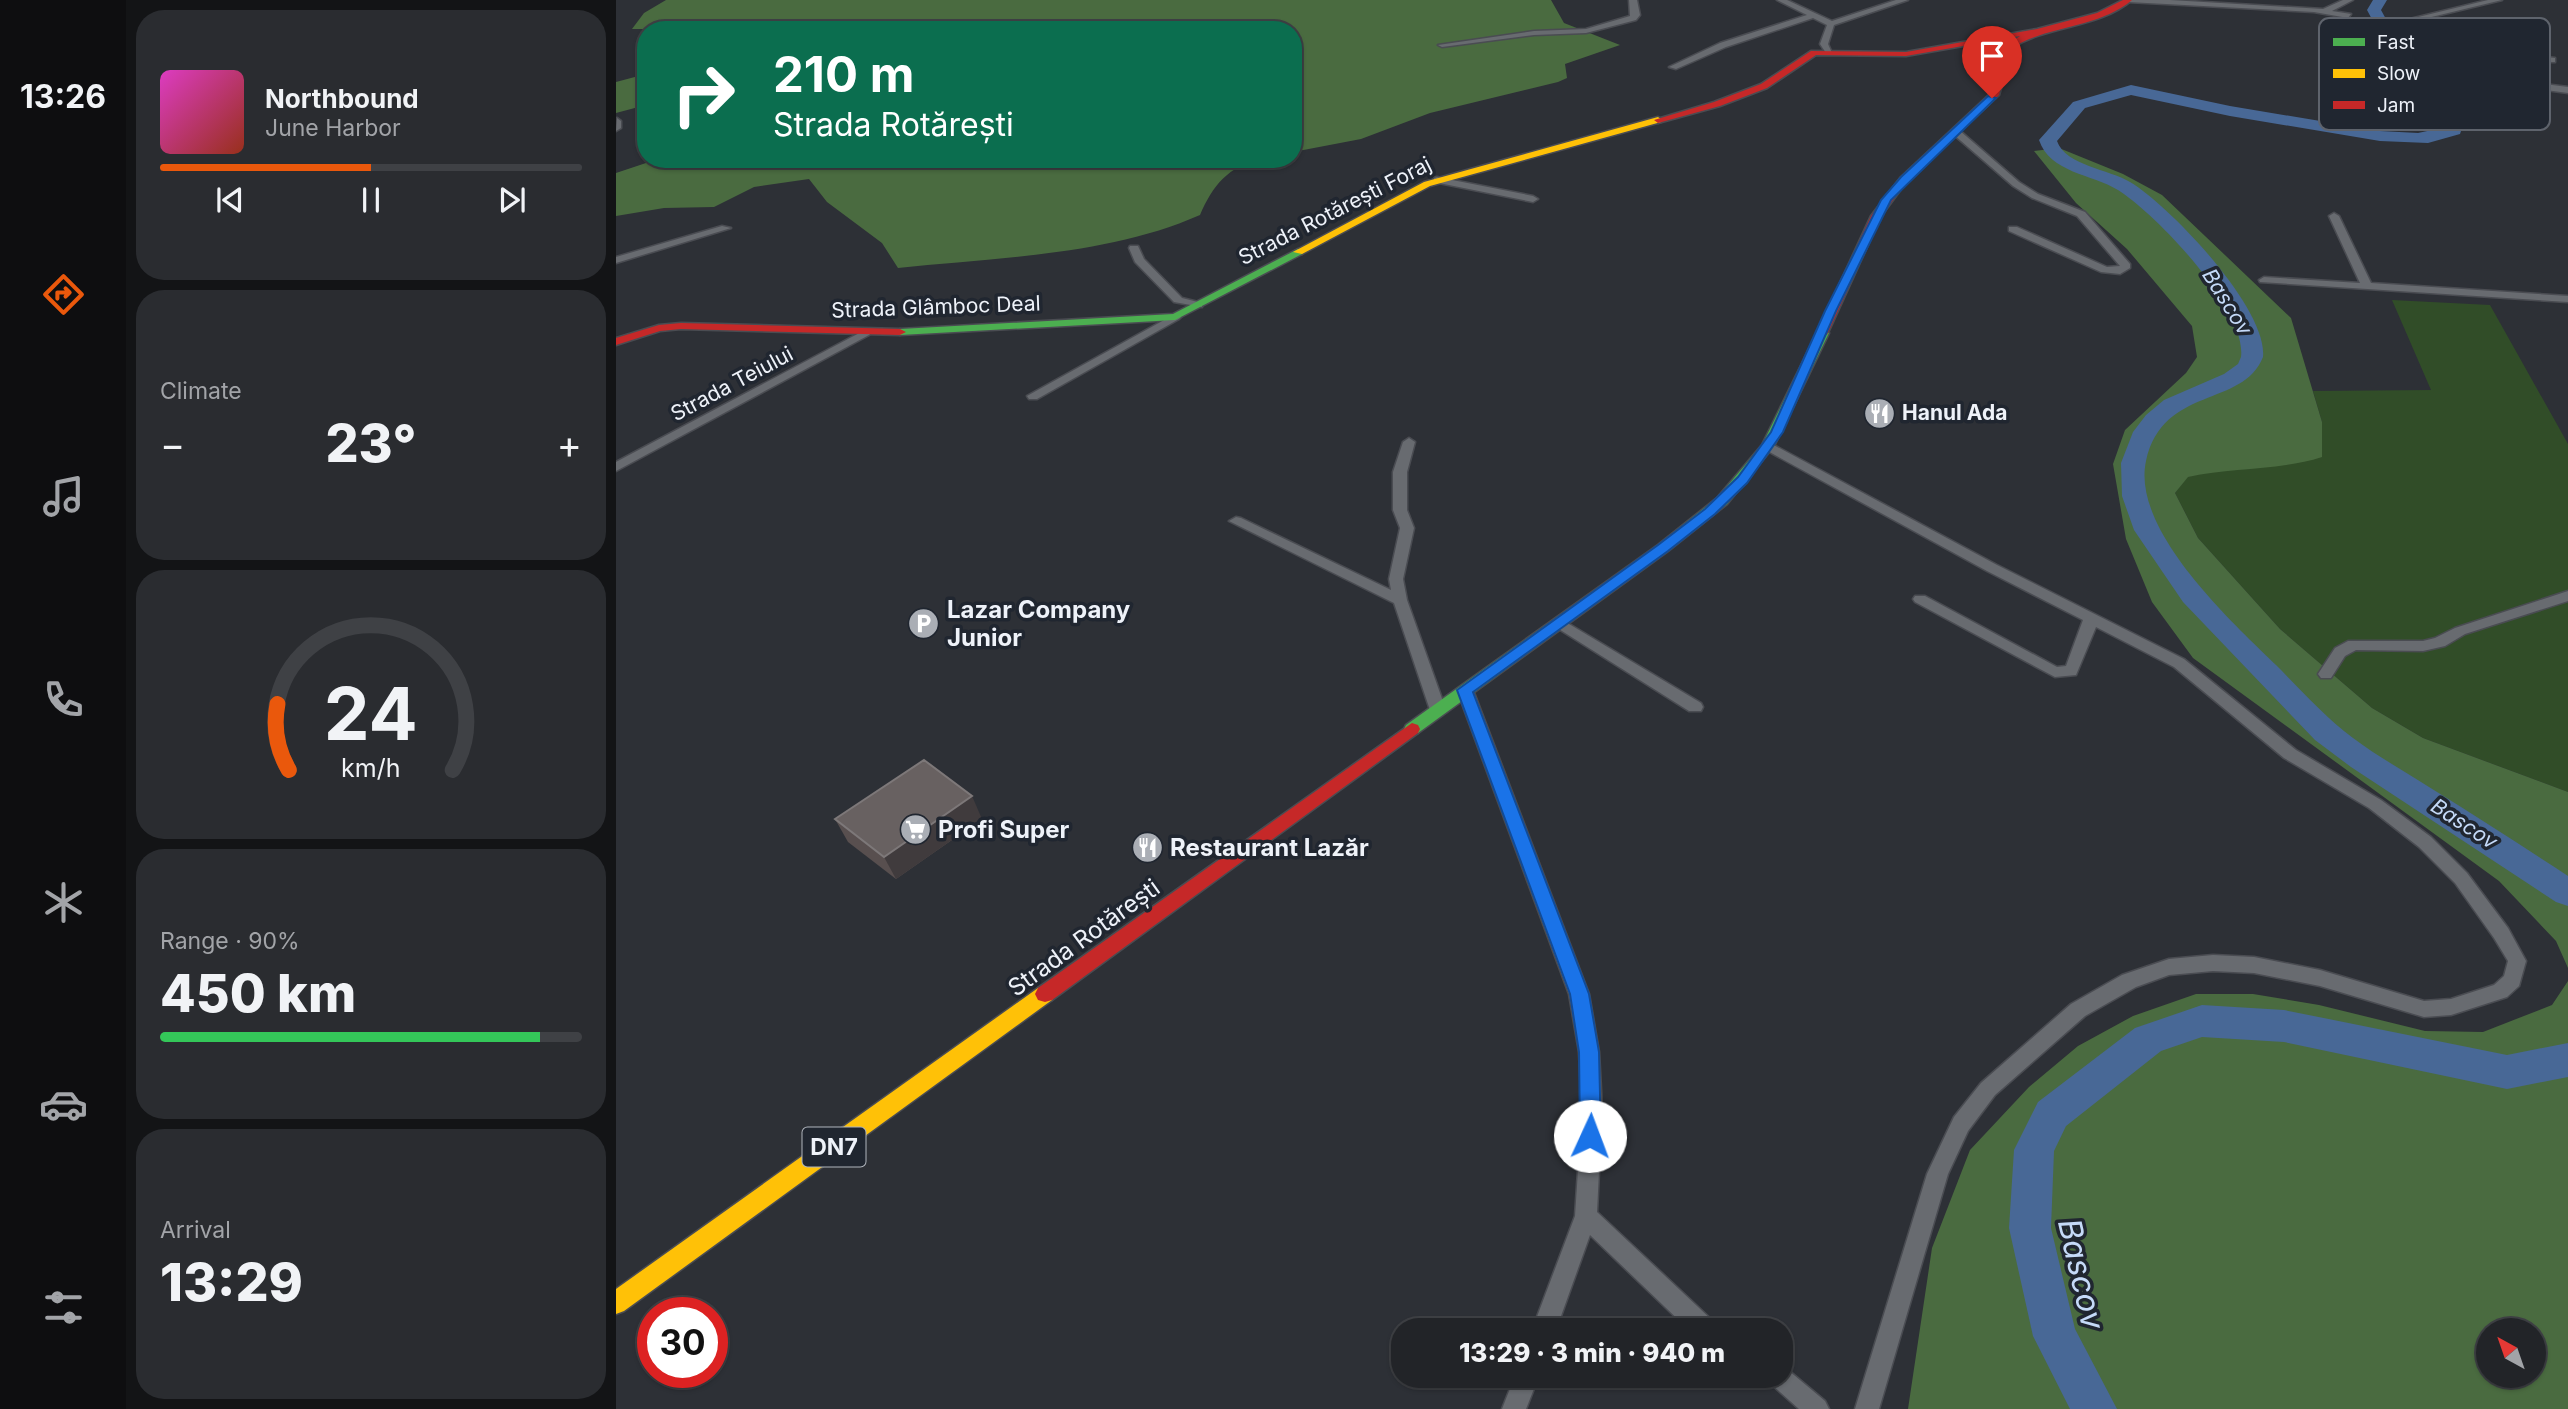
<!DOCTYPE html>
<html lang="en">
<head>
<meta charset="utf-8">
<style>
	:root { --surface:#222428; --page:#2a2c30; --text:#f1f3f6; --muted:#a2a4a8; --line:#3f4145; --accent:#ea580c }
	body { margin:0; font-family:Inter,sans-serif; background:var(--page); color:var(--text); height:100vh; display:flex; flex-direction:column; font-size:26px; white-space:nowrap }
	* { box-sizing:border-box; margin:0 }
	p { font-size:23px; color:var(--muted) }
	.icon { flex:none; width:38px; height:38px; fill:none; stroke:currentColor; stroke-width:2; stroke-linecap:round; stroke-linejoin:round }
	.map { position:relative; flex:1; overflow:hidden }
	.panel { display:flex; flex-direction:column; gap:10px; padding:10px; background:#131416; width:490px }
	.panel>* { flex:none }
	.banner { position:absolute; left:21px; top:21px; width:665px; height:147px; border-radius:28px; box-shadow:0 2px 5px #0004,0 0 0 2px var(--line); background:#0b6e4f; color:#fff; overflow:hidden }
	.needle { width:46px; rotate:320deg }
	.fabs { position:absolute; left:1860px; top:1318px; display:grid; gap:14px }
	.fabs a { display:grid; place-items:center; width:70px; height:70px; border-radius:50%; background:var(--surface); box-shadow:0 2px 5px #0004,0 0 0 2px var(--line); font-size:35px }
	.speed { position:absolute; left:21px; top:1297px; display:flex; gap:14px; font-size:35px; font-weight:700; text-align:center }
	.speed>* { display:grid; place-content:center; width:91px; height:91px; border-radius:50%; background:var(--surface); box-shadow:0 2px 5px #0004,0 0 0 2px var(--line); line-height:1 }
	.speed .limit { border:10px solid #d22; background:#fff; color:#111 }
	.pin { position:absolute; display:grid; place-items:center; width:60px; height:60px; color:#fff; margin:-72px -30px; border-radius:50% 50% 50% 0; rotate:-45deg; box-shadow:0 0 7px #0007 }
	.pin .icon { rotate:45deg }
	.me { position:absolute; width:77px; margin:-38px; rotate:2deg; stroke-linejoin:round; filter:drop-shadow(0 0 5px #0008) }
	.turn { display:flex; align-items:center; gap:24px; height:147px; padding:0 21px; font-size:32px }
	.turn .icon { width:91px; height:91px; stroke-width:2.5 }
	.turn b { display:block; font-size:49px; line-height:60px }
	.big { font-size:52px; font-weight:800; line-height:1.1 }
	.panel .tile { flex:1; display:flex; flex-direction:column; justify-content:center; gap:10px; min-width:0; padding:0 24px; border-radius:28px; background:var(--page) }
	.panel .dial { align-items:center; gap:0 }
	.dial svg { height:182px; overflow:visible; fill:none; stroke:var(--line); stroke-width:7; stroke-linecap:round; text-anchor:middle }
	.dial text { fill:var(--text); stroke:none }
	.song { display:flex; align-items:center; gap:21px }
	.cover { width:84px; height:84px; border-radius:10px; background:linear-gradient(135deg,hsl(310 70% 55%),hsl(10 70% 35%)) }
	.played { height:7px; border-radius:4px; background:linear-gradient(90deg,var(--accent) 50%,var(--line) 50%) }
	.keys { display:flex; justify-content:space-around; direction:ltr }
	.heat { display:flex; justify-content:space-between; align-items:center; font-size:38px; direction:ltr }
	.charge { height:10px; border-radius:5px; background:linear-gradient(90deg,#34c759 90%,var(--line) 0) }
	.trip { position:absolute; left:775px; top:1318px; width:402px; height:70px; border-radius:28px; background:var(--surface); box-shadow:0 2px 5px #0004,0 0 0 2px var(--line); font-weight:800; line-height:70px; text-align:center }
	main { display:flex; flex:1; min-height:0 }
	.tabs { display:flex; flex-direction:column; width:126px; justify-content:space-around; align-items:center; background:#0e0e10; color:var(--muted) }
	.tabs .icon { width:49px; height:49px }
	.tabs .active { color:var(--accent) }
	.tabs b { font-size:32px; color:var(--text) }
	.map>svg:first-child { display:block }
	.green { fill:#314d28 }
	.forest { fill:#4a6b40; fill-rule:evenodd }
	.lines { fill:none; stroke-linecap:round; stroke-linejoin:round }
	.river { fill:#486896; fill-rule:evenodd }
	.street-casing { stroke:#4a4c52; stroke-width:3 }
	.fast-casing { stroke:#4a4c52; stroke-width:3 }
	.slow-casing { stroke:#4a4c52; stroke-width:3 }
	.jam-casing { stroke:#4a4c52; stroke-width:3 }
	.street { fill:#686b70; fill-rule:evenodd }
	.fast { fill:#4caf50; fill-rule:evenodd }
	.slow { fill:#ffc107; fill-rule:evenodd }
	.jam { fill:#c62828; fill-rule:evenodd }
	.wall { fill:#584f4f }
	.shaded-wall { fill:#403b3d }
	.building { fill:#686161; stroke:#7d7879; stroke-width:2 }
	.route { fill:#1a73e8; stroke:#114b97; stroke-width:2 }
	.labels { text-anchor:middle; stroke-width:7; stroke-linejoin:round; paint-order:stroke }
	.far-street-label { font-size:21px; fill:#eef2f9; stroke:#202630 }
	.far-water-label { font-size:21px; font-style:italic; fill:#c5daf8; stroke:#202630 }
	.far-poi-label { font-size:21px; font-weight:bold; fill:#eef2f9; stroke:#202630; text-anchor:start }
	.shield { fill:#202630; stroke:#b0b5bd; stroke-width:2 }
	.shield-label { font-size:23px; font-weight:bold; fill:#eef2f9 }
	.poi-label { font-size:24px; font-weight:bold; fill:#eef2f9; stroke:#202630; text-anchor:start }
	.street-label { font-size:24px; fill:#eef2f9; stroke:#202630 }
	.near-water-label { font-size:32px; font-style:italic; fill:#c5daf8; stroke:#202630 }
	.key { fill:#202630; stroke:#5e636c; stroke-width:2 }
	.key-label { font-size:19px; fill:#eef2f9 }
</style>
</head>
<body>
<main>
<nav class="tabs">
<b>13:26</b>
<svg class="icon active" aria-label="directions" viewBox="0 0 24 24"><path d="M12 3l9 9-9 9-9-9zM9 14v-3h6M13 9l2 2-2 2"/></svg>
<svg class="icon" aria-label="music" viewBox="0 0 24 24"><path d="M9 18V5l10-2v13"/><circle cx="6" cy="18" r="3"/><circle cx="16" cy="16" r="3"/></svg>
<svg class="icon" aria-label="phone" viewBox="0 0 24 24"><path d="M5 4h4l2 5-3 2q2 4 5 5l2-3 5 2v4C11 20 4 13 5 4z"/></svg>
<svg class="icon" aria-label="climate" viewBox="0 0 24 24"><path d="M12 3v18M4 7l16 10M4 17L20 7"/></svg>
<svg class="icon" aria-label="car" viewBox="0 0 24 24"><path d="M5 17H2v-5l4-1 3-4h7l3 4 3 1v5h-3M9 17h6M6 11h13"/><circle cx="7" cy="17" r="2"/><circle cx="17" cy="17" r="2"/></svg>
<svg class="icon" aria-label="filters" viewBox="0 0 24 24"><path d="M4 7h16M4 17h16"/><circle cx="9" cy="7" r="2"/><circle cx="15" cy="17" r="2"/></svg>
</nav>
<section class="panel">
<div class="tile">
<div class="song"><i class="cover"></i><div><b>Northbound</b><p>June Harbor</p></div></div>
<div class="played"></div>
<div class="keys"><svg class="icon" aria-label="previous" viewBox="0 0 24 24"><path d="M18 5L8 12l10 7zM5 5v14"/></svg><svg class="icon" aria-label="pause" viewBox="0 0 24 24"><path d="M8 5v14M16 5v14"/></svg><svg class="icon" aria-label="next" viewBox="0 0 24 24"><path d="M6 5l10 7-10 7zM19 5v14"/></svg></div>
</div>
<div class="tile"><p>Climate</p>
<div class="heat"><a>−</a><b class="big">23°</b><a>+</a></div>
</div>
<div class="tile dial"><svg viewBox="0 0 100 80">
<path d="M14 69A42 42 0 1 1 86 69"/>
<path d="M14 69A42 42 0 0 1 9 40" stroke="#ea580c"/>
<text x="50" y="56" font-size="32" font-weight="700">24</text>
<text x="50" y="72" font-size="11">km/h</text>
</svg></div>
<div class="tile"><p>Range · 90%</p><b class="big">450 km</b><div class="charge"></div></div>
<div class="tile"><p>Arrival</p><b class="big">13:29</b></div>
</section>
<div class="map">
<svg width="1952" height="1409" viewBox="0 0 1952 1409">
	<rect width="100%" height="100%" fill="#2d3036"/>
	<path class="green" d="M 1776,300 L 1874,305 L 1952,444 L 1952,792 L 1807,738 L 1756,708 L 1664,629 L 1582,538 L 1559,493 L 1571,477 L 1599,470 L 1706,422 L 1697,391 L 1815,390 Z"/>
	<g class="forest">
		<path d="M 50,0 L 935,0 L 948,23 L 1004,45 L 949,64 L 951,78 L 942,82 L 814,113 L 745,139 L 677,152 L 677,30 L 16,29 L 28,13 Z"/>
		<path d="M 30,74 L 30,105 L 0,113 L 0,82 Z"/>
		<path d="M 1443,148 L 1507,174 L 1546,195 L 1675,318 L 1706,422 L 1706,457 C 1663,471 1616,467 1572,477 L 1559,493 L 1582,538 L 1664,629 L 1756,708 L 1807,738 L 1952,792 L 1952,968 L 1940,941 L 1883,881 L 1577,658 L 1536,602 L 1510,539 L 1497,464 L 1509,430 L 1570,373 L 1581,357 L 1576,326 L 1511,249 L 1460,203 L 1418,151 Z"/>
		<path d="M 42,159 L 644,159 C 612,167 597,185 584,215 C 491,256 382,257 282,268 L 266,243 L 211,202 L 193,179 L 138,187 L 98,207 L 48,208 L 0,216 L 0,173 Z"/>
		<path d="M 1952,981 L 1952,1409 L 1292,1409 L 1316,1248 L 1354,1150 L 1413,1087 L 1462,1046 L 1517,1016 L 1580,994 L 1637,994 L 1703,1005 L 1809,1031 L 1867,1032 L 1936,1005 ZM 1918,1330 L 1918,1376 L 1872,1376 L 1872,1330 Z"/>
	</g>
	<g class="lines">
		<g class="river">
			<path d="M 1757,0 L 1771,0 L 1765,10 L 1776,30 L 1817,48 L 1855,85 L 1840,110 L 1848,122 L 1844,134 L 1812,143 L 1764,141 L 1614,116 L 1515,95 L 1469,108 L 1441,141 C 1450,166 1493,169 1514,182 C 1554,206 1652,309 1647,357 C 1627,408 1547,385 1530,461 C 1515,530 1616,622 1660,665 C 1685,690 1709,717 1737,738 C 1761,756 1788,771 1813,787 C 1860,816 1906,846 1952,876 L 1952,906 L 1940,902 L 1735,767 L 1699,740 L 1567,602 L 1518,530 L 1506,496 L 1505,463 L 1517,432 L 1530,415 L 1548,400 L 1608,374 L 1622,364 L 1625,357 C 1631,309 1540,214 1502,190 C 1476,174 1434,173 1423,140 L 1457,102 L 1515,85 L 1614,106 L 1764,131 L 1802,133 L 1830,127 L 1832,122 L 1824,110 L 1839,86 L 1807,54 L 1765,36 L 1751,10 Z"/>
			<path d="M 1586,1005 L 1668,1010 L 1891,1055 L 1952,1043 L 1952,1077 L 1891,1089 L 1668,1042 L 1586,1037 L 1545,1051 L 1450,1126 L 1438,1151 L 1435,1228 L 1459,1329 L 1501,1409 L 1454,1409 L 1417,1336 L 1393,1228 L 1398,1150 L 1422,1102 L 1519,1028 Z"/>
		</g>
		<defs>
			<g id="street">
				<path d="M 1013,0 L 1021,0 L 1024,15 L 1020,20 L 970,33 L 918,35 L 826,47 L 822,45 L 918,31 L 970,29 L 1014,16 Z"/>
				<path d="M 1161,0 L 1171,0 L 1216,21 L 1280,0 L 1292,0 L 1218,25 L 1212,44 L 1216,53 L 1210,53 L 1204,44 L 1211,25 L 1197,18 L 1110,47 L 1060,69 L 1053,67 L 1104,43 L 1191,15 Z"/>
				<path d="M 1508,0 L 1554,0 L 1707,9 L 1727,0 L 1737,0 L 1716,11 L 1735,14 L 1732,18 L 1698,12 L 1512,2 Z"/>
				<path d="M 1872,0 L 1886,0 L 1803,20 L 1816,37 L 1828,46 L 1939,58 L 1939,62 L 1936,62 L 1836,51 L 1848,59 L 1863,76 L 1952,87 L 1952,93 L 1869,82 L 1882,97 L 1875,99 L 1842,63 L 1810,41 L 1794,19 Z"/>
				<path d="M 1,118 L 5,121 L 5,128 L 0,131 Z"/>
				<path d="M 1337,130 L 1343,130 L 1403,182 L 1422,194 L 1469,212 L 1514,264 L 1514,268 L 1504,274 L 1485,272 L 1393,231 L 1393,227 L 1401,227 L 1491,267 L 1504,266 L 1461,216 L 1416,198 L 1397,186 L 1337,134 Z"/>
				<path d="M 821,177 L 917,196 L 922,199 L 917,202 L 818,182 L 818,178 Z"/>
				<path d="M 1718,213 L 1723,216 L 1755,283 L 1952,296 L 1952,302 L 1644,282 L 1643,280 L 1648,277 L 1744,283 L 1713,216 Z"/>
				<path d="M 106,226 L 115,228 L 0,263 L 0,257 Z"/>
				<path d="M 514,246 L 522,246 L 528,259 L 566,298 L 586,303 L 586,307 L 558,302 L 519,262 L 513,248 Z"/>
				<path d="M 559,314 L 565,317 L 563,319 L 421,399 L 413,399 L 411,396 Z"/>
				<path d="M 249,330 L 255,333 L 253,335 L 0,471 L 0,462 Z"/>
				<path d="M 793,438 L 799,442 L 791,472 L 791,510 L 798,528 L 787,579 L 791,600 L 830,710 L 822,716 L 814,710 L 778,603 L 613,521 L 620,517 L 625,518 L 775,590 L 773,579 L 784,528 L 777,510 L 777,472 L 787,442 Z"/>
				<path d="M 1152,442 L 1381,565 L 1568,659 L 1680,750 L 1765,800 L 1815,837 L 1851,873 L 1892,928 L 1910,961 L 1903,986 L 1891,997 L 1835,1015 L 1808,1017 L 1704,986 L 1638,973 L 1597,971 L 1553,975 L 1520,987 L 1469,1016 L 1379,1095 L 1352,1131 L 1332,1174 L 1263,1409 L 1239,1409 L 1311,1174 L 1338,1117 L 1365,1083 L 1455,1004 L 1506,975 L 1553,959 L 1597,955 L 1638,957 L 1704,970 L 1808,1001 L 1835,999 L 1878,985 L 1888,976 L 1892,961 L 1878,938 L 1839,883 L 1803,847 L 1753,808 L 1668,758 L 1558,667 L 1480,627 L 1460,675 L 1439,677 L 1299,602 L 1297,599 L 1299,596 L 1309,596 L 1441,667 L 1450,666 L 1467,620 L 1371,571 L 1148,449 L 1148,443 Z"/>
				<path d="M 1952,591 L 1952,601 L 1849,634 L 1829,646 L 1807,651 L 1740,650 L 1729,656 L 1715,678 L 1705,678 L 1702,674 L 1719,648 L 1732,641 L 1807,641 L 1819,638 L 1839,628 Z"/>
				<path d="M 943,618 L 1085,703 L 1087,707 L 1085,711 L 1073,711 L 938,626 L 936,623 Z"/>
				<path d="M 849,685 L 857,690 L 973,994 L 983,1052 L 986,1110 L 981,1212 L 1098,1322 L 1102,1330 L 1073,1330 L 974,1235 L 940,1330 L 916,1330 L 959,1216 L 966,1110 L 963,1052 L 953,994 L 841,690 Z"/>
				<path d="M 1166,1365 L 1209,1401 L 1213,1409 L 1183,1409 L 1155,1384 L 1151,1376 L 1166,1376 Z"/>
				<path d="M 899,1376 L 923,1376 L 910,1409 L 886,1409 Z"/>
			</g>
			<g id="fast">
				<path d="M 682,249 L 687,252 L 686,254 L 559,320 L 284,335 L 278,332 L 284,329 L 557,314 Z"/>
				<path d="M 1207,330 L 1213,333 L 1158,446 L 1111,504 L 1052,551 L 802,733 L 790,733 L 788,729 L 790,725 L 1042,545 L 1101,498 L 1146,445 L 1201,333 Z"/>
			</g>
			<g id="slow">
				<path d="M 1042,117 L 1046,120 L 1045,122 L 814,186 L 686,254 L 677,252 L 808,182 Z"/>
				<path d="M 429,986 L 436,988 L 439,994 L 436,1000 L 8,1311 L 0,1314 L 0,1289 L 422,988 Z"/>
			</g>
			<g id="jam">
				<path d="M 1507,0 L 1516,0 C 1483,28 1434,25 1397,47 L 1383,95 L 1291,181 L 1265,216 L 1211,335 L 1201,333 L 1255,216 L 1285,177 L 1376,92 L 1389,46 L 1404,36 L 1290,56 L 1200,55 L 1151,88 L 1104,106 L 1042,123 L 1038,120 L 1098,102 L 1145,84 L 1195,51 L 1290,52 L 1421,29 L 1481,13 Z"/>
				<path d="M 65,323 L 284,329 L 290,332 L 284,335 L 65,329 L 44,331 L 0,345 L 0,338 L 43,325 Z"/>
				<path d="M 796,723 L 802,725 L 804,729 L 802,733 L 436,1000 L 429,1002 L 422,1000 L 419,994 L 422,988 Z"/>
			</g>
		</defs>
		<use href="#street" class="street-casing"/>
		<use href="#fast" class="fast-casing"/>
		<use href="#slow" class="slow-casing"/>
		<use href="#jam" class="jam-casing"/>
		<use href="#street" class="street"/>
		<use href="#fast" class="fast"/>
		<use href="#slow" class="slow"/>
		<use href="#jam" class="jam"/>
	</g>
	<path class="wall" d="M 219,819 L 366,819 L 280,879 L 232,842 Z"/>
	<path class="shaded-wall" d="M 356,796 L 366,819 L 280,879 L 268,857 Z"/>
	<path class="building" d="M 308,760 L 356,796 L 268,857 L 219,819 Z"/>
	<path class="route" d="M 1372,96 L 1380,98 L 1275,200 L 1220,311 L 1167,432 L 1131,483 L 1099,514 L 1052,551 L 857,692 L 973,994 L 983,1052 L 985,1136 L 981,1143 L 974,1146 L 967,1143 L 964,1136 L 963,1052 L 954,994 L 841,690 L 1042,545 L 1089,509 L 1122,477 L 1155,432 L 1209,311 L 1265,200 L 1285,177 Z"/>
	<defs>
		<symbol id="restaurant-disc" viewBox="-11 -11 22 22"><circle r="9.5" fill="#aaaeb5" stroke="#202630"/><path d="M-5-6h1v4h1v-4h1v4h1v-4h1v5L-1.5 .5V6h-2V.5L-5-1ZM5-6V6H3V1.5H1.5Q1.5-4 5-6Z" fill="#fff"/></symbol>
		<symbol id="parking-disc" viewBox="-11 -11 22 22"><circle r="9.5" fill="#aaaeb5" stroke="#202630"/><path d="M-3.5-5.5H1a3.5 3.5 0 0 1 0 7H-1V5.5H-3.5ZM-1-3.4V-.6H.8a1.4 1.4 0 0 0 0-2.8Z" fill="#fff"/></symbol>
		<symbol id="supermarket-disc" viewBox="-11 -11 22 22"><circle r="9.5" fill="#aaaeb5" stroke="#202630"/><path d="M-6-5.5h2.5l.6 2H6L4.5 2H-2.5L-4.4-4H-6ZM-1.5 3.2a1.3 1.3 0 1 0 .1 0ZM3 3.2a1.3 1.3 0 1 0 .1 0Z" fill="#fff"/></symbol>
	</defs>
	<g fill-rule="evenodd">
		<use href="#restaurant-disc" x="1246" y="396" width="35" height="35"/>
		<use href="#parking-disc" x="290" y="606" width="35" height="35"/>
		<use href="#supermarket-disc" x="282" y="812" width="35" height="35"/>
		<use href="#restaurant-disc" x="514" y="830" width="35" height="35"/>
	</g>
	<g class="labels">
		<g class="far-street-label">
			<text transform="translate(719 211) rotate(-27)" y="7">Strada Rotărești Foraj</text>
			<text transform="translate(320 307) rotate(-2)" y="7">Strada Glâmboc Deal</text>
			<text transform="translate(116 384) rotate(-28)" y="7">Strada Teiului</text>
		</g>
		<g class="far-water-label">
			<text transform="translate(1611 302) rotate(58)" y="7">Bascov</text>
			<text transform="translate(1848 824) rotate(33)" y="7">Bascov</text>
		</g>
		<g class="far-poi-label">
			<text x="1286" y="420">Hanul Ada</text>
		</g>
		<rect class="shield" x="186.5" y="1127.5" width="63" height="39" rx="5"/>
		<g class="shield-label">
			<text x="218" y="1155">DN7</text>
		</g>
		<g class="poi-label">
			<text x="331" y="618">Lazar Company<tspan x="331" dy="28">Junior</tspan></text>
			<text x="322" y="838">Profi Super</text>
			<text x="554" y="856">Restaurant Lazăr</text>
		</g>
		<g class="street-label">
			<text transform="translate(468 938) rotate(-36)" y="8">Strada Rotărești</text>
		</g>
		<g class="near-water-label">
			<text transform="translate(1465 1274) rotate(77)" y="11">Bascov</text>
		</g>
	</g>
	<rect x="1703" y="18" width="231" height="112" rx="10" class="key"/>
	<rect x="1717" y="38" width="32" height="8" fill="#4caf50"/>
	<rect x="1717" y="69" width="32" height="9" fill="#ffc107"/>
	<rect x="1717" y="101" width="32" height="8" fill="#c62828"/>
	<g class="key-label">
		<text x="1761" y="49">Fast</text>
		<text x="1761" y="80">Slow</text>
		<text x="1761" y="112">Jam</text>
	</g>
</svg>
<div class="fabs">
<a><svg class="needle" viewBox="-14 -14 28 28"><path d="M0-13l5 13h-10z" fill="#e53935"/><path d="M0 13l5-13h-10z" fill="#a2a4a8"/></svg></a>
</div>
<div class="speed"><div class="limit">30</div></div>
<div class="pin" style="left:1376px;top:98px;background:#d93025"><svg class="icon" aria-label="arrive" viewBox="0 0 24 24"><path d="M6 21V4h12l-3 4 3 4H6"/></svg></div>
<svg class="me" style="left:974px;top:1136px" viewBox="-20 -20 40 40"><circle r="19" fill="#fff"/><path d="M0-13L10 11 0 6-10 11z" fill="#1a73e8"/></svg>
<div class="trip">13:29 · 3 min · 940 m</div>
<div class="banner">
<div class="turn"><svg class="icon" aria-label="right" viewBox="0 0 24 24"><path d="M7 20v-9h11M14 6l5 5-5 5"/></svg><div><b>210 m</b>Strada Rotărești</div></div>
</div>
</div>
</main>
</body>
</html>
